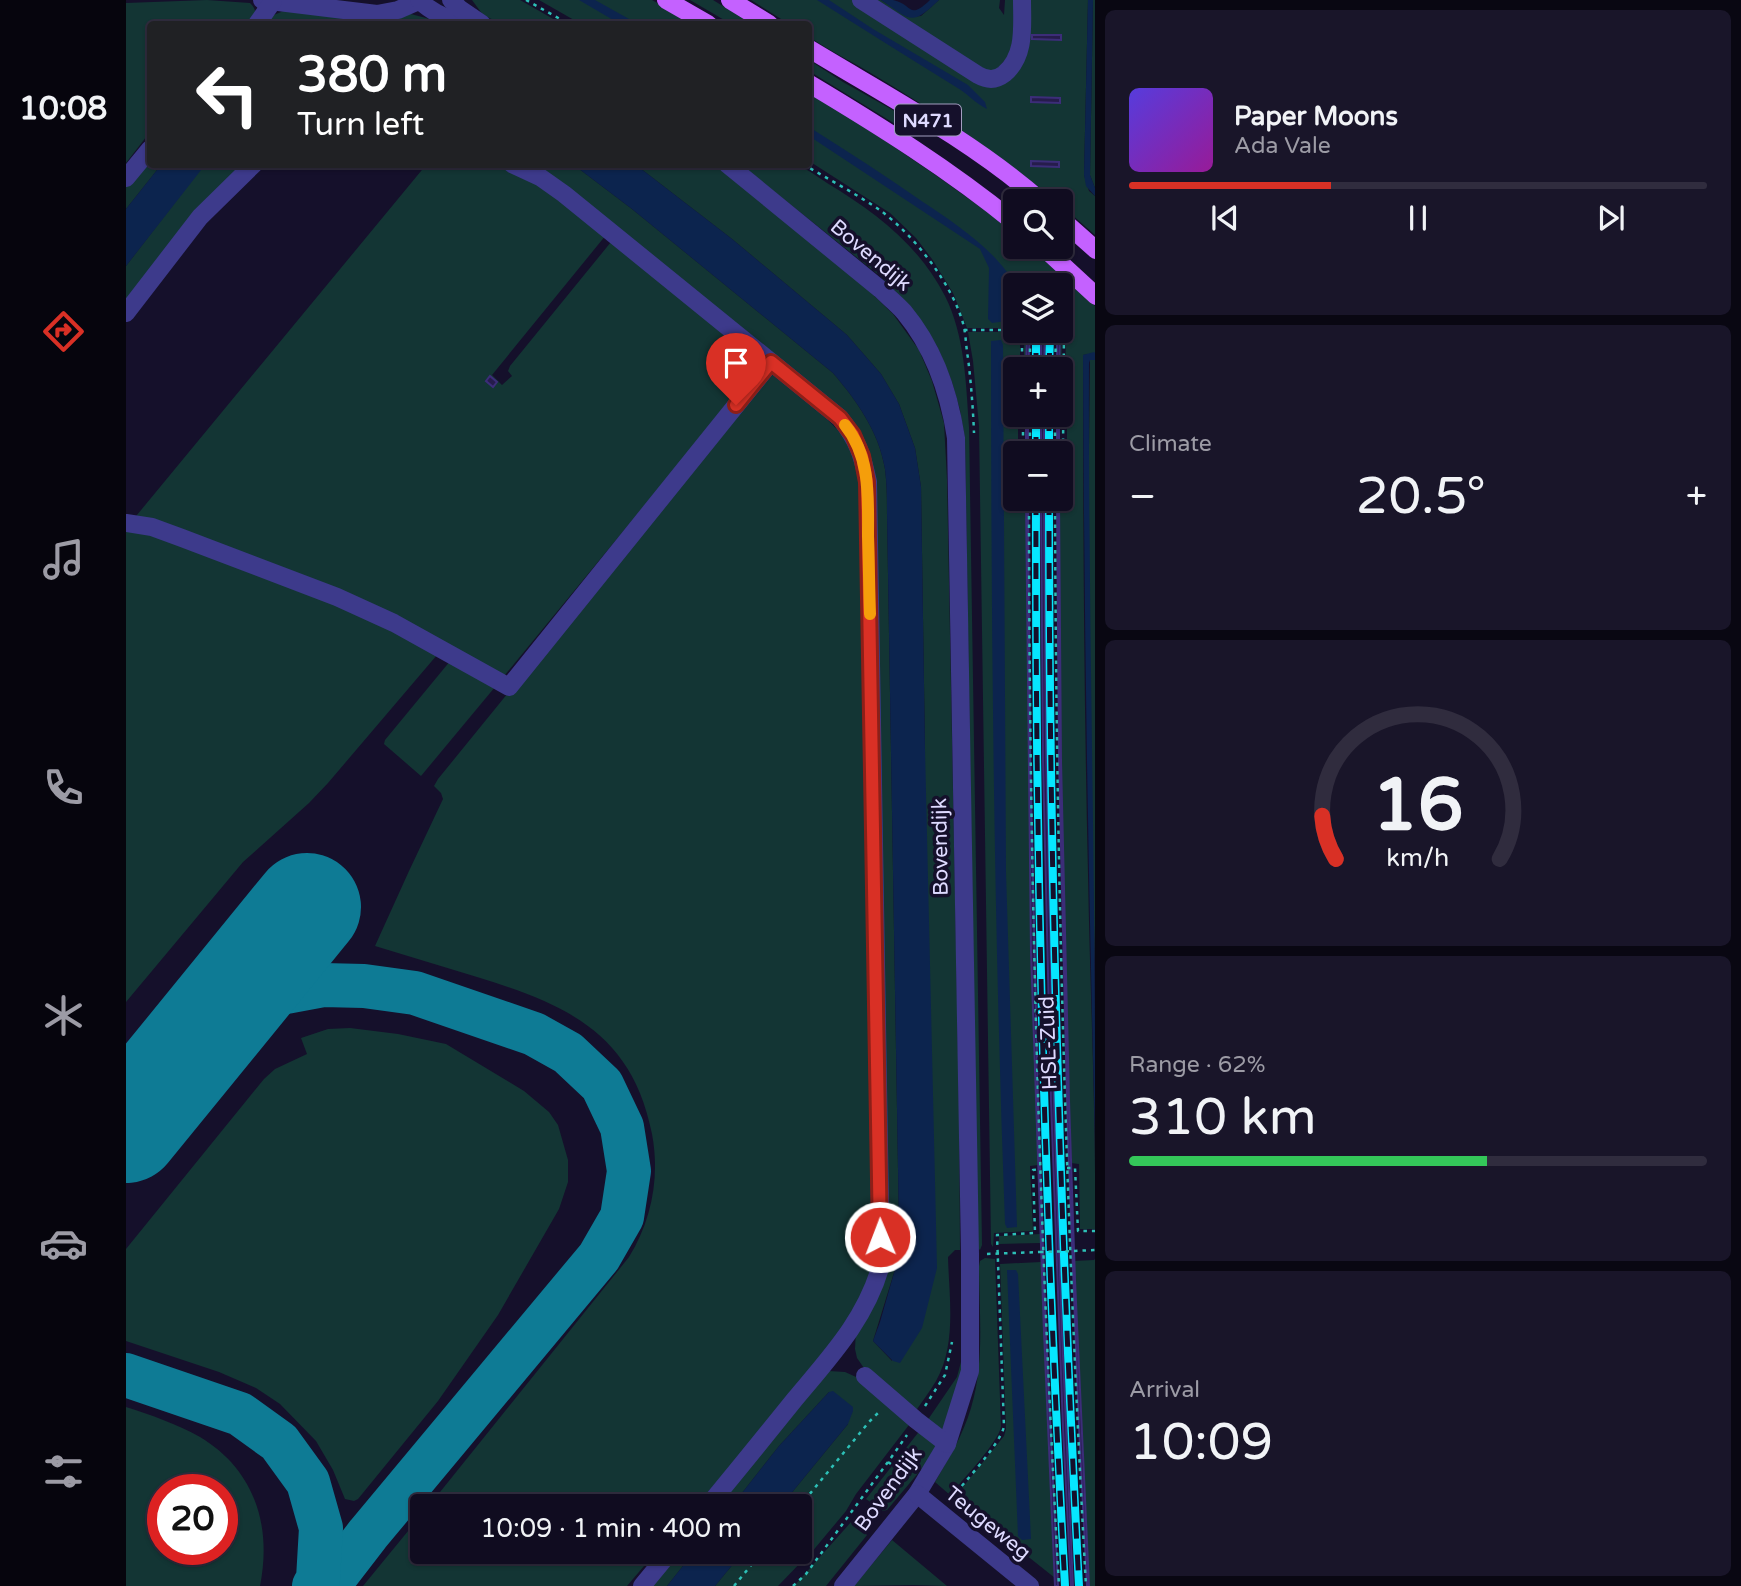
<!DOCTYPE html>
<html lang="en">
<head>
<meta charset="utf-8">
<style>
	:root { --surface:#100c20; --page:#191529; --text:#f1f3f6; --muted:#9c9ba5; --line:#302c3e; --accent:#d93025 }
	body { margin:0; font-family:"Varela Round",sans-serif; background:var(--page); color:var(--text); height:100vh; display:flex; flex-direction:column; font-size:26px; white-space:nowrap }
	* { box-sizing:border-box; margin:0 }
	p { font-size:23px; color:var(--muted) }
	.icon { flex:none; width:38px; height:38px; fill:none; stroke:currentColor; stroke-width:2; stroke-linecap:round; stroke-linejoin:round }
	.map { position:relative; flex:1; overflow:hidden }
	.details { display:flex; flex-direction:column; gap:10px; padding:10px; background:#090712; width:646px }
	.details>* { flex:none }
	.banner { position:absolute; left:21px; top:21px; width:665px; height:147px; border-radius:7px; box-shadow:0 2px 5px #0004,0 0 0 2px var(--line); background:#202124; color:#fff; overflow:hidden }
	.buttons { position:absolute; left:877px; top:189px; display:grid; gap:14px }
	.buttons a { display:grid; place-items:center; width:70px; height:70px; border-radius:7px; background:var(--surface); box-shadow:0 2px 5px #0004,0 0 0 2px var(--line); font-size:35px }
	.speed { position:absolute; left:21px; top:1474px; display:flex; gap:14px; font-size:35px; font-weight:700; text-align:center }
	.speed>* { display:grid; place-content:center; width:91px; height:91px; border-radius:50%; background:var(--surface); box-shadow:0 2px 5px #0004,0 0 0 2px var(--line); line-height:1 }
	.speed .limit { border:10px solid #d22; background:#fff; color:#111 }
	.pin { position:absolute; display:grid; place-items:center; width:60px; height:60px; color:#fff; margin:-72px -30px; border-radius:50% 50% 50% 0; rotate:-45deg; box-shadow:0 0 7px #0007 }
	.pin .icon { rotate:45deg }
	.me { position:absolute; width:77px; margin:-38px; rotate:359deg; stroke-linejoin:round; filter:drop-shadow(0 0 5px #0008) }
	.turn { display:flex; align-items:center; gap:24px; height:147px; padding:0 35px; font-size:32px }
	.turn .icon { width:91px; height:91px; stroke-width:2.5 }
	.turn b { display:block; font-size:49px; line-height:60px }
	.big { font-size:52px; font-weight:600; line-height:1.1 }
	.details .widget { flex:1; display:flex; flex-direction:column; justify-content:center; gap:10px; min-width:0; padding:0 24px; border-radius:10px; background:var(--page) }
	.details .dial { align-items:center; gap:0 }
	.dial svg { height:182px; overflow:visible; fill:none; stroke:var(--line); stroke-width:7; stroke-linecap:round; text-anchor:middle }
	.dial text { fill:var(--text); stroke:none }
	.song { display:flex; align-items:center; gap:21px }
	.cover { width:84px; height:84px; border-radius:10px; background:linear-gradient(135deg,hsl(250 70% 55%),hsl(300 70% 35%)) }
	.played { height:7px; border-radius:4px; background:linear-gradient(90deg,var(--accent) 35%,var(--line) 35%) }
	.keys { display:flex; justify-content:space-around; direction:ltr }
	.heat { display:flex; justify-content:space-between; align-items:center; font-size:38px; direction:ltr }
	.charge { height:10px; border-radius:5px; background:linear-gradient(90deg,#34c759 62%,var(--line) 0) }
	.trip { position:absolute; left:284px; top:1494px; width:402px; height:70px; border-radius:7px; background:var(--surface); box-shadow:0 2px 5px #0004,0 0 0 2px var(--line); font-weight:600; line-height:70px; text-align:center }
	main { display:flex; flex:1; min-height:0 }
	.tab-bar { display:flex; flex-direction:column; width:126px; justify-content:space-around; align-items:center; background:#06050d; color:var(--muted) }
	.tab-bar .icon { width:49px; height:49px }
	.tab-bar .selected { color:var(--accent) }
	.tab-bar b { font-size:32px; color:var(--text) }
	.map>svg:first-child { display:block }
	.green { fill:#133534; fill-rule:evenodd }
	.water { fill:#0c244e }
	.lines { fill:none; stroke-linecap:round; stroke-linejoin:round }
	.taxiway { stroke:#0e7b95; stroke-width:44 }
	.runway { stroke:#0e7b95; stroke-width:108 }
	.building { fill:#261c4c; stroke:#3c2d79; stroke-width:2 }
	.path { stroke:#2dc0b7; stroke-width:2.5; stroke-dasharray:3.5 5; stroke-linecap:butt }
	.minor { stroke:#3d3a8b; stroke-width:18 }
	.major { stroke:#c461ff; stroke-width:18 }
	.rail-casing { stroke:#06e6ff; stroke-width:8 }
	.rail { stroke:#15102b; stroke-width:5; stroke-dasharray:16; stroke-linecap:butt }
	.path-bridge { stroke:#2dc0b7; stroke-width:2.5; stroke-dasharray:3.5 5; stroke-linecap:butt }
	.route-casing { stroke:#8d1f18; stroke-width:18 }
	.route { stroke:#d93025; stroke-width:12 }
	.slow { stroke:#f59e0b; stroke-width:12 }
	.labels { text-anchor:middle; stroke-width:7; stroke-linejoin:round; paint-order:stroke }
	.shield { fill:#15102b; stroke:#a29dbf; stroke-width:2 }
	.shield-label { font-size:19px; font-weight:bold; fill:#dedaff }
	.street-label { font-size:21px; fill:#dedaff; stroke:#15102b }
</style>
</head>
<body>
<main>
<nav class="tab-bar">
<b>10:08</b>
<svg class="icon selected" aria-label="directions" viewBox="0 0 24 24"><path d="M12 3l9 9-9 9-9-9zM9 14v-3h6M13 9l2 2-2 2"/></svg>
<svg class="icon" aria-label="music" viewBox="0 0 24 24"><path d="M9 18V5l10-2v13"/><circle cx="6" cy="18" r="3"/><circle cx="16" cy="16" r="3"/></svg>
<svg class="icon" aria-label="phone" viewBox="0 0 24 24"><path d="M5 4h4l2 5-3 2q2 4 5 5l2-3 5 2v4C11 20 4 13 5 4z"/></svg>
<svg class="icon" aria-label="climate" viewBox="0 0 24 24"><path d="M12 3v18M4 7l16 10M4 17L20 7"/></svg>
<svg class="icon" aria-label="car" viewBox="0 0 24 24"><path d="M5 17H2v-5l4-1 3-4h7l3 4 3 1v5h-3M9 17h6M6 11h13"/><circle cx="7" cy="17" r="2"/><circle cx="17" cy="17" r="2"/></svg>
<svg class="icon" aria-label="filters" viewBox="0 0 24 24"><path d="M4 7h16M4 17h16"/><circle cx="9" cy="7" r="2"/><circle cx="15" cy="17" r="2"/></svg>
</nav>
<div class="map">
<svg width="970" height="1586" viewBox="0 0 970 1586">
	<rect width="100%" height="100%" fill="#15102b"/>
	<g class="green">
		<path d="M 81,0 L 124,3 C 132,10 129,16 126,24 L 24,24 L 24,132 L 0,163 L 0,3 Z"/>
		<path d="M 346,0 L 394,0 L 436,24 L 376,24 L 357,15 Z"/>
		<path d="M 413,0 L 526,0 L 568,24 L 455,24 Z"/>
		<path d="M 564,0 L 587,0 L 626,24 L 605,24 Z"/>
		<path d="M 625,0 L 727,0 L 857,84 L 886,75 L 901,0 L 962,0 L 958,175 L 963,191 L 969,196 L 969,235 L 935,205 L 934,201 L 930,201 C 873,154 812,113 748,75 C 727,62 704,51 683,37 L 682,24 L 663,24 Z"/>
		<path d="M 743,0 L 755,0 L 782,17 L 795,16 L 813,0 L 874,0 L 873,8 L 878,15 L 879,0 L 892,0 L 888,50 L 870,70 L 856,70 Z"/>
		<path d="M 967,0 L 969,0 L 969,188 L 964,175 Z"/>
		<path d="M 166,9 L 281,13 L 323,24 L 136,24 C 145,15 153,12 166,9 Z"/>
		<path d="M 683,60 L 717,82 L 795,126 L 795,134 L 787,135 L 683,71 Z"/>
		<path d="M 682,92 C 754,136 822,182 889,233 L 889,247 L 905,247 L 969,306 L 969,353 L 957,355 C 957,528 958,701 962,874 C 964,992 970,1110 969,1229 L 954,1229 L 953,1164 L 945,1163 L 935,761 L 933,538 L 935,454 L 941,454 L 941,392 L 939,391 L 940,329 L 935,329 L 934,285 L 889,285 L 889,328 L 841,328 L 827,293 L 806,259 L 790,238 L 764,213 L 683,161 Z"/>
		<path d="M 24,156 L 24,164 L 35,165 L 0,209 L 0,187 Z"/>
		<path d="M 78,165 L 118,165 L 0,303 L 0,266 Z"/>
		<path d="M 300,165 L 373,165 L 399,175 L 480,235 L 366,375 L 376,385 L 386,376 L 382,371 L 384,366 L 485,242 L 487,241 L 634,365 L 378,676 L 345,657 L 6,521 Z"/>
		<path d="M 396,165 L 448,165 L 506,209 L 707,373 C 731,401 753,432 759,469 C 761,484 761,499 761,514 L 773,1227 L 770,1266 L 747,1341 L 766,1361 L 799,749 L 795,487 L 789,448 L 773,404 L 755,374 L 721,335 L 606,239 L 510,165 L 589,165 L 735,283 L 767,314 L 793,350 L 806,381 L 818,423 L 821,479 L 833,1104 L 834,1250 L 829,1250 L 822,1257 C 823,1297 831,1344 810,1381 C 804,1391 796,1402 789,1412 L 740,1371 L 731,1358 L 729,1349 L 730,1329 L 747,1304 L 738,443 Z"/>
		<path d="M 615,165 C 630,165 656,162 669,165 C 679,167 692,177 701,183 C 749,212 793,245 819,296 C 839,336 840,383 843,427 L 856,1245 L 854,1250 L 852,1248 L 839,439 L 834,410 L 826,382 L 811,346 L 782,304 L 754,276 Z"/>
		<path d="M 842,332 L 894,332 L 894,369 L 889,369 L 889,415 L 892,415 L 892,453 L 889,453 L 889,499 L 900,499 L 905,952 L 912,1165 L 904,1166 L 907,1231 L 868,1233 L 867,1247 L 865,1244 L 853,426 L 847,361 Z"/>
		<path d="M 898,332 L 936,332 L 935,391 L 933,369 L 934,334 L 901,333 L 900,369 L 898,369 Z"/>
		<path d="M 964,360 L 969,360 L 969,964 L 965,811 L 962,534 Z"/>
		<path d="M 643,372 C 670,394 720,427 731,460 C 735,473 735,489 738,503 L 748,1258 L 733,1310 L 646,1418 L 569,1507 L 302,1507 L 503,1257 C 526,1220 534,1176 526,1134 C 506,1033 441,1005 351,977 C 317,967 283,956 249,946 L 283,871 L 317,799 L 315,793 L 308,786 L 312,779 Z"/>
		<path d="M 0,530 L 25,531 L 219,606 L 311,655 L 202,783 L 183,803 L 117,862 L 0,1002 Z"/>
		<path d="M 325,660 L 369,687 L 295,776 L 258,744 L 259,740 Z"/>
		<path d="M 224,1028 L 272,1034 L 320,1044 L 398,1091 L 423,1112 L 432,1125 L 442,1160 L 442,1182 L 433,1209 L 372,1315 L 312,1401 L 232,1499 L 228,1501 L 219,1499 L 207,1470 L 190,1441 L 154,1404 L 130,1388 L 93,1372 L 0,1341 L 0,1249 L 138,1079 L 149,1069 L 181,1054 L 175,1038 L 202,1029 Z"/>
		<path d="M 914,1234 L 914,1243 L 873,1244 L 873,1236 Z"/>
		<path d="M 859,1258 L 869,1259 L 875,1427 C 871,1444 837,1479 824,1495 L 809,1482 C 823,1458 837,1435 845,1408 C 859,1362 853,1313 853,1266 L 854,1261 Z"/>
		<path d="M 969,1259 L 969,1586 L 963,1586 L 948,1261 L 968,1260 Z"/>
		<path d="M 915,1262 L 929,1578 L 828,1498 L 878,1436 L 880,1429 L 874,1264 Z"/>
		<path d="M 836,1358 L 839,1370 L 817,1437 L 801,1421 L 831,1377 Z"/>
		<path d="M 703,1371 L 719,1372 L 739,1381 L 786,1421 L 730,1494 L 720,1511 L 685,1553 L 680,1557 L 652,1586 L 589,1586 L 617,1552 L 674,1552 L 674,1507 L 654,1507 L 722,1424 L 703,1392 L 653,1446 L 605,1507 L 587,1507 Z"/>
		<path d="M 0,1407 C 25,1415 51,1424 74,1437 C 129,1470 146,1526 134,1586 L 0,1586 ZM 37,1489 L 96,1489 L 96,1549 L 37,1549 Z"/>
		<path d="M 795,1429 L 813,1445 L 799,1465 L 761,1510 L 757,1511 L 740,1499 Z"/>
		<path d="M 296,1514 L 296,1552 L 530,1552 L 501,1586 L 237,1586 Z"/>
		<path d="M 726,1521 L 735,1526 L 741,1535 L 700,1586 L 668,1586 Z"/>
		<path d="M 766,1540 L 821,1586 L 787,1585 L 728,1586 Z"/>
		<path d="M 550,1552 L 568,1552 L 541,1586 L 523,1586 Z"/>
	</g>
	<g class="water">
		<path d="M 453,0 L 469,0 L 512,24 L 494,24 Z"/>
		<path d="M 691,0 L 703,0 L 747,29 L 842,85 L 859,102 L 861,109 C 850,104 841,93 830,87 C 783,58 737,29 691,0 Z"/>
		<path d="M 755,0 C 759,0 763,0 767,0 C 787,4 782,21 804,0 L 813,0 C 785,27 785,20 755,0 Z"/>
		<path d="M 962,0 L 967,0 L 964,175 L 969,188 L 969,196 L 960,186 L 958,175 Z"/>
		<path d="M 683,127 C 721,151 760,176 797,202 C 827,222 859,243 881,272 L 880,321 L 866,323 L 862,319 L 863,268 L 854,249 L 683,136 Z"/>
		<path d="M 35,165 L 79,165 L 0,266 L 0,209 Z"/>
		<path d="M 448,165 L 510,165 L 606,239 L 721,335 L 755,374 L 773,404 L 789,448 L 795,487 L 799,749 L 811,1268 L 796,1328 L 774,1363 L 767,1361 L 747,1341 L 754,1322 L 770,1266 L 773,1227 L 761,514 C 761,499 761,484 759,469 C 753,432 731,401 707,373 L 506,209 Z"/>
		<path d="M 875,340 L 877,345 L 880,872 L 891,1227 L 881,1228 L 879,1224 C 868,929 865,635 865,341 Z"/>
		<path d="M 968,352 L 969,353 L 969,360 L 964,360 L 963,363 C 962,620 970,877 969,1134 C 962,874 958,615 957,355 Z"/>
		<path d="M 881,1270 L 890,1270 L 892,1274 L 905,1539 L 896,1540 L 892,1536 Z"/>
		<path d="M 707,1391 L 727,1407 L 727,1411 L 722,1424 L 654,1507 L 605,1507 L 653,1446 L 703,1392 Z"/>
		<path d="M 568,1552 L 617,1552 L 589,1586 L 541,1586 Z"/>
	</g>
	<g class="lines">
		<g class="taxiway">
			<path d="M 53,1065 L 113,1014 L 154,993 L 197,985 L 238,986 L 289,993 L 408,1034 L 442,1053 L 476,1085 L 496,1127 L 503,1171 L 496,1217 L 473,1257 L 242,1534 L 202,1586"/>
			<path d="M 0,1375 L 114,1414 L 153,1442 L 182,1482 L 195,1528 L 192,1579 L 188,1586"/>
		</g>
		<path class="runway" d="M 0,1129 L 181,907"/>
	</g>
	<g class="building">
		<path d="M 906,35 L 935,35 L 935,40 L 906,39 Z"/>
		<path d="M 905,97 L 934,98 L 934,103 L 905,102 Z"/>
		<path d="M 905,161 L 933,162 L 933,167 L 905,166 Z"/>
		<path d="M 901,333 L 934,334 L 933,369 L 931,369 L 931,336 L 919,336 L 918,369 L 915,369 L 915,336 L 904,336 L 902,369 L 900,369 Z"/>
		<path d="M 364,376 L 371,382 L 367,387 L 360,381 Z"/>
		<rect x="900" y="415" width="2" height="38"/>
		<rect x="915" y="415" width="3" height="38"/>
		<rect x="931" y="415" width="2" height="38"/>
		<path d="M 900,499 L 902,499 L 904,747 L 912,1101 L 920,1333 L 932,1586 L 929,1586 L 918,1333 L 905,952 Z"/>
		<path d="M 915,499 L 918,499 L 920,746 L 928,1101 L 936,1333 L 947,1586 L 945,1586 L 937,1428 L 925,1101 L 917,761 Z"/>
		<path d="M 931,499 L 933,499 L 935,761 L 943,1100 L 949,1280 L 963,1586 L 961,1586 L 953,1427 L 942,1139 L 933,761 Z"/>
	</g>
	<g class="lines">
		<g class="path">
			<path d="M 400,0 L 443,24"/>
			<path d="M 677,164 C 703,180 731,194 755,211 C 788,235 828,286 838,327 C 840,337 840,348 842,358 C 845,383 847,408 848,433"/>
			<path d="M 838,330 L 889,330"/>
			<path d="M 896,331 L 896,369"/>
			<path d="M 904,369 L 904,336"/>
			<path d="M 929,369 L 930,336"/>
			<path d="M 897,415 L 897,452 L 904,451"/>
			<path d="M 929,451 L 937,451 L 938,330 L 934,330"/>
			<path d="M 904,453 L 904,415"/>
			<path d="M 929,453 L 929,415"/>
			<path d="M 903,499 C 903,861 913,1224 933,1586"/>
			<path d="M 929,499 C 930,861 940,1224 960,1586"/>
			<path d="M 941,1168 L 949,1168 L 952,1231 L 970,1231"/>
			<path d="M 948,1251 L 970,1250"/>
			<path d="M 861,1254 L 914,1252"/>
			<path d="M 799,1406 L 819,1375 L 826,1342"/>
			<path d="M 762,1462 L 783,1477"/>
			<path d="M 825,1499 C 839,1481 872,1447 878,1427 L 871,1235 L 909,1233 L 907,1170 L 915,1169"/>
			<path d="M 673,1507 L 743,1422 L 754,1411"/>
			<path d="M 608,1586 L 636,1552"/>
			<path d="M 667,1586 L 680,1574 L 762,1462 L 781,1435"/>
		</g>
		<g class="minor">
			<path d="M 136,0 L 251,14 L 272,10 L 295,0"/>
			<path d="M 293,0 C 307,14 323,20 341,24"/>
			<path d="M 325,0 L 334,9 L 356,24"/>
			<path d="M 735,0 L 852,75 C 861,80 869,81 878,74 C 900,56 896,26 896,0"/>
			<path d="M 131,24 L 147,1"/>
			<path d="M 386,164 L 414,177 L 438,194 L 714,418 C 732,441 736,454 742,482 L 755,1265 C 740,1319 704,1357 669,1399 C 640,1435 611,1471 581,1507"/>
			<path d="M 601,164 L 754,289 C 762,297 771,304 778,312 C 808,348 823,392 830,438 L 844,1254 L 844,1371 L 821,1444 L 791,1494 L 717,1586"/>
			<path d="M 0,178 L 24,149"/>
			<path d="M 0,313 L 74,217 L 128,164"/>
			<path d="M 0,523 L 26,527 L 56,538 L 211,597 L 268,623 L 383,687 L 645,362"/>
			<path d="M 739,1376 L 790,1420 L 821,1444"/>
			<path d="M 791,1494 L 904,1586"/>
			<path d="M 516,1586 L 544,1552"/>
		</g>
		<g class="major">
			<path d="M 540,0 L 582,24"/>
			<path d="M 604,0 L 643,24"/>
			<path d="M 682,48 C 761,96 845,140 915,201"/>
			<path d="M 682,83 C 754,126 824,170 889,223"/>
			<path d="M 934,218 L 970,250"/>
			<path d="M 917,247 L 970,296"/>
		</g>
		<defs>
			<g id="rail">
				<path d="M 910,369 L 910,336"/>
				<path d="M 923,369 L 924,336"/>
				<path d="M 923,415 L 923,453"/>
				<path d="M 910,453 L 910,415"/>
				<path d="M 910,499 C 909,861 919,1224 939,1586"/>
				<path d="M 923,499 C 923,861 934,1224 953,1586"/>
			</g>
		</defs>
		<use href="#rail" class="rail-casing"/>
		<use href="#rail" class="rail"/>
		<path class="path-bridge" d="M 914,1252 L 948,1251"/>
	</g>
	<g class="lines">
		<defs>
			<path id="route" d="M 610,405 L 645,362 L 714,418 L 727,435 L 736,456 L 741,482 L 754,1237"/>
		</defs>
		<use href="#route" class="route-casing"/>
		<use href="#route" class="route"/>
		<path class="slow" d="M 719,425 C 745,457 742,498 742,536 C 743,562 743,588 744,614"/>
	</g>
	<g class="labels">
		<rect class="shield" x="769" y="104.5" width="66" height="31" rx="5"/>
		<g class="shield-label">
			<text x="802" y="127">N471</text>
		</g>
		<g class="street-label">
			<text transform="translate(745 255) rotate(40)" y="7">Bovendijk</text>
			<text transform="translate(814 847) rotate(-91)" y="7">Bovendijk</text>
			<text transform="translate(922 1043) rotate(-92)" y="7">HSL-Zuid</text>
			<text transform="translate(762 1489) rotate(-54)" y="7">Bovendijk</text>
			<text transform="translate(862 1523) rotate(39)" y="7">Teugeweg</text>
		</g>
	</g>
</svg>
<div class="buttons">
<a><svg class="icon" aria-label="search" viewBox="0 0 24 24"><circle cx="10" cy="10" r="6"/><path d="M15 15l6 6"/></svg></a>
<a><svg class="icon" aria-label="layers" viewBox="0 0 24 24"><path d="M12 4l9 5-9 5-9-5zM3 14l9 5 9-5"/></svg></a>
<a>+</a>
<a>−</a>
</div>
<div class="speed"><div class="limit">20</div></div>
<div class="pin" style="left:610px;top:405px;background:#d93025"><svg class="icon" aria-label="arrive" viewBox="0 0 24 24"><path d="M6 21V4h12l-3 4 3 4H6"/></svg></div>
<svg class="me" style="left:754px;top:1237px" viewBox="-20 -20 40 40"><circle r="17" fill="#d93025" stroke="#fff" stroke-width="3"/><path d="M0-11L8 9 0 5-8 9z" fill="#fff"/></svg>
<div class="trip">10:09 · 1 min · 400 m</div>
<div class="banner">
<div class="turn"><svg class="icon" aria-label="left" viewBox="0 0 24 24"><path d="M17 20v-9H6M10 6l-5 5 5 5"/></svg><div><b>380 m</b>Turn left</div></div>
</div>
</div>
<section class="details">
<div class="widget">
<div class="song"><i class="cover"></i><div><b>Paper Moons</b><p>Ada Vale</p></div></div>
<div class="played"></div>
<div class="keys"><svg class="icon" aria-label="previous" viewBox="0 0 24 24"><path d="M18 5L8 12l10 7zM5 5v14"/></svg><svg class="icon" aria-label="pause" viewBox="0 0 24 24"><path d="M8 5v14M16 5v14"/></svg><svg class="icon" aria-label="next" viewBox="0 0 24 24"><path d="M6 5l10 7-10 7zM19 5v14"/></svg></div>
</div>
<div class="widget"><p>Climate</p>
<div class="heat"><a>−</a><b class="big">20.5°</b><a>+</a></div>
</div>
<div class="widget dial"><svg viewBox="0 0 100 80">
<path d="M14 69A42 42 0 1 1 86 69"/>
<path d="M14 69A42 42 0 0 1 8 50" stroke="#d93025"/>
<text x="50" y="56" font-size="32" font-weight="700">16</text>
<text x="50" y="72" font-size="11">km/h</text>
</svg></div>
<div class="widget"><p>Range · 62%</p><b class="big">310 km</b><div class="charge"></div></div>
<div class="widget"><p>Arrival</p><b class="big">10:09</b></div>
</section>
</main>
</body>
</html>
